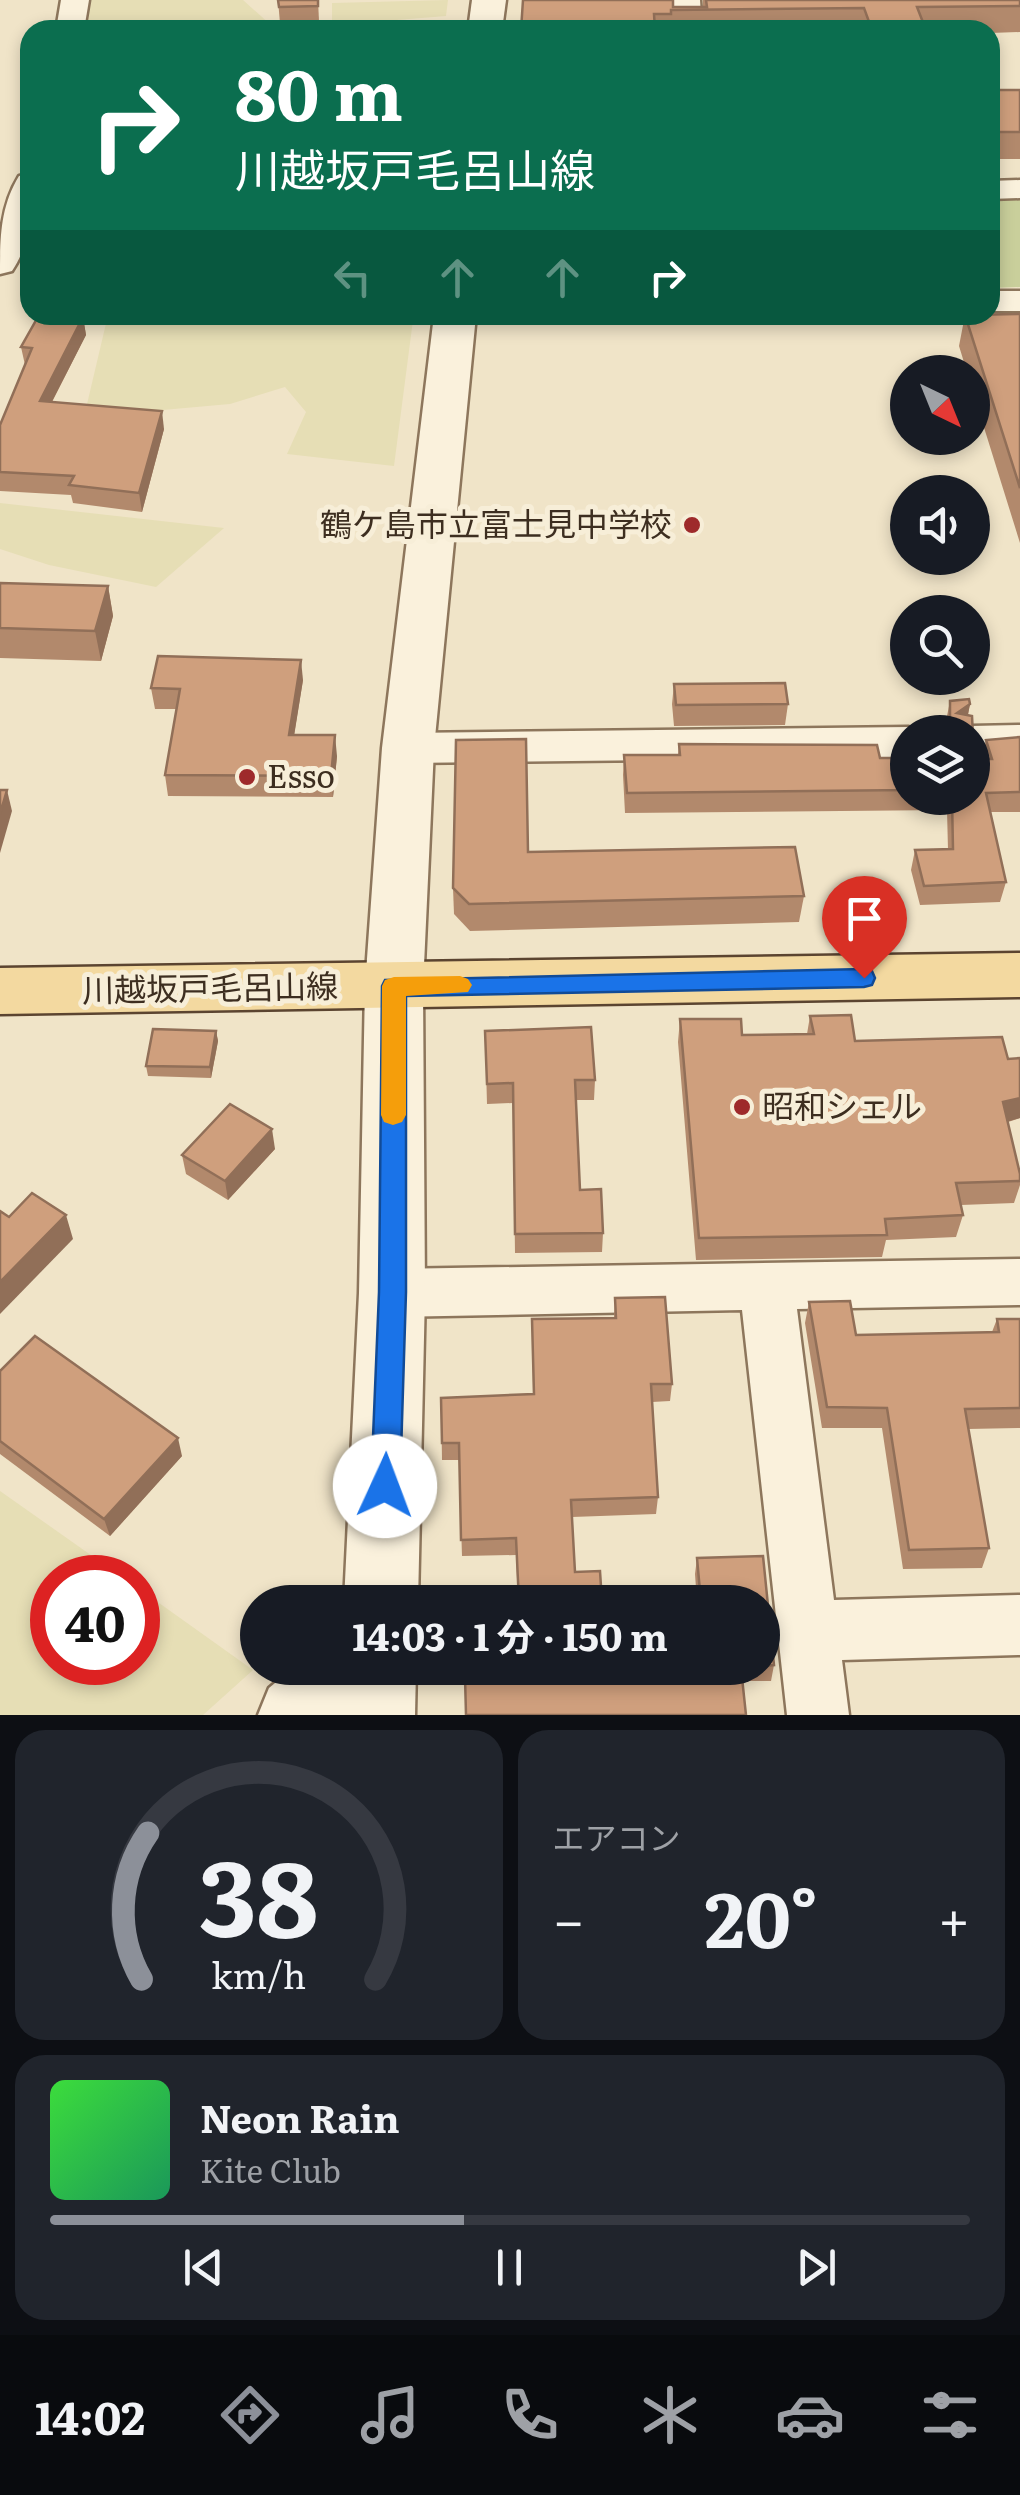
<!DOCTYPE html>
<html lang="ja">
<head>
<meta charset="utf-8">
<style>
	:root { --surface:#171b24; --page:#20242c; --text:#f1f3f6; --muted:#9ea1a6; --line:#363941; --accent:#8c9099 }
	body { margin:0; font-family:Literata,"Noto Sans JP",serif; background:var(--page); color:var(--text); height:100vh; display:flex; flex-direction:column; font-size:38px; white-space:nowrap }
	* { box-sizing:border-box; margin:0 }
	p { font-size:32px; color:var(--muted) }
	.icon { flex:none; width:55px; height:55px; fill:none; stroke:currentColor; stroke-width:2; stroke-linecap:round; stroke-linejoin:round }
	.map { position:relative; height:1715px; overflow:hidden }
	.details { display:flex; flex-direction:column; gap:15px; padding:15px; background:#0d0f14; flex:1 }
	.details>* { flex:none }
	.hud { position:absolute; left:20px; top:20px; width:980px; height:305px; border-radius:30px; box-shadow:0 5px 15px #0003; background:#0b6e4f; color:#fff; overflow:hidden }
	.needle { width:65px; rotate:137deg }
	.tools { position:absolute; left:890px; top:355px; display:grid; gap:20px }
	.tools a { display:grid; place-items:center; width:100px; height:100px; border-radius:50%; background:var(--surface); box-shadow:0 5px 15px #0003; font-size:50px }
	.speed { position:absolute; left:30px; top:1555px; display:flex; gap:20px; font-size:50px; font-weight:700; text-align:center }
	.speed>* { display:grid; place-content:center; width:130px; height:130px; border-radius:50%; background:var(--surface); box-shadow:0 5px 15px #0003; line-height:1 }
	.speed .limit { border:15px solid #d22; background:#fff; color:#111 }
	.pin { position:absolute; display:grid; place-items:center; width:85px; height:85px; color:#fff; margin:-102px -42px; border-radius:50% 50% 50% 0; rotate:-45deg; box-shadow:0 0 10px #0007 }
	.pin .icon { rotate:45deg }
	.me { position:absolute; width:110px; margin:-55px; rotate:2deg; stroke-linejoin:round; filter:drop-shadow(0 0 8px #0008) }
	.turn { display:flex; align-items:center; gap:35px; height:210px; padding:0 50px; font-size:45px }
	.turn .icon { width:130px; height:130px; stroke-width:2.5 }
	.turn b { display:block; font-size:70px; line-height:85px }
	.lanes { display:flex; align-items:center; height:95px; padding:0 50px; background:#0003; justify-content:center; gap:50px; direction:ltr }
	.lanes .off { opacity:.35 }
	.big { font-size:75px; font-weight:700; line-height:1.1 }
	.details .card { flex:1; display:flex; flex-direction:column; justify-content:center; gap:15px; min-width:0; padding:0 35px; border-radius:30px; background:var(--page) }
	.details .dial { align-items:center; gap:0 }
	.dial svg { height:260px; overflow:visible; fill:none; stroke:var(--line); stroke-width:7; stroke-linecap:round; text-anchor:middle }
	.dial text { fill:var(--text); stroke:none }
	.song { display:flex; align-items:center; gap:30px }
	.cover { width:120px; height:120px; border-radius:15px; background:linear-gradient(135deg,hsl(120 70% 55%),hsl(150 70% 35%)) }
	.played { height:10px; border-radius:5px; background:linear-gradient(90deg,var(--accent) 45%,var(--line) 45%) }
	.keys { display:flex; justify-content:space-around; direction:ltr }
	.heat { display:flex; justify-content:space-between; align-items:center; font-size:55px; direction:ltr }
	.details .tiles { flex:1; display:grid; gap:15px; grid-template-columns:1fr 1fr }
	.card:last-child { grid-column:span 2 }
	.trip { position:absolute; left:240px; top:1585px; width:540px; height:100px; border-radius:50px; background:var(--surface); box-shadow:0 5px 15px #0003; font-weight:700; line-height:100px; text-align:center }
	.tabs { display:flex; height:160px; justify-content:space-around; align-items:center; background:#090b0e; color:var(--muted) }
	.tabs .icon { width:70px; height:70px }
	.tabs .selected { color:var(--accent) }
	.tabs b { font-size:45px; color:var(--text) }
	.map>svg:first-child { display:block }
	.farmland { fill:#e6deb5 }
	.green { fill:#c9cf9b }
	.lines { fill:none; stroke-linecap:round; stroke-linejoin:round }
	.minor-casing { stroke:#8d765c; stroke-width:5 }
	.tertiary-casing { stroke:#8d765c; stroke-width:5 }
	.primary-casing { stroke:#5b4430; stroke-width:5 }
	.minor { fill:#faf1dc; fill-rule:evenodd }
	.tertiary { fill:#faf1dc; fill-rule:evenodd }
	.primary { fill:#f3d9a0; fill-rule:evenodd }
	.wall { fill:#b2896c }
	.shaded-wall { fill:#916f58 }
	.building { fill:#cf9f7d; stroke:#916f58; stroke-width:2.5 }
	.route { fill:#1a73e8; stroke:#114b97; stroke-width:2.5 }
	.slow { fill:#f59e0b }
	.poi-dot { fill:#9e2a2b; stroke:#f7eed8; stroke-width:4 }
	.labels { text-anchor:middle; stroke-width:10; stroke-linejoin:round; paint-order:stroke }
	.poi-label { font-size:32px; fill:#3d2e20; stroke:#f7eed8; text-anchor:start }
	.street-label { font-size:32px; fill:#3d2e20; stroke:#f7eed8 }
</style>
</head>
<body>
<div class="map">
<svg width="1020" height="1715" viewBox="0 0 1020 1715">
	<rect width="100%" height="100%" fill="#f0e4c8"/>
	<g class="farmland">
		<path d="M 80,0 L 243,0 L 272,26 L 332,24 L 332,3 L 448,0 L 446,16 L 397,20 L 399,30 L 227,30 L 224,25 L 76,30 Z"/>
		<path d="M 108,315 L 353,315 L 356,319 L 413,320 L 394,466 L 287,454 L 306,412 L 285,387 L 230,404 L 84,417 Z"/>
		<path d="M 0,503 L 224,528 L 156,587 L 49,565 L 0,549 Z"/>
		<path d="M 0,1491 L 122,1577 L 52,1578 L 52,1662 L 138,1662 L 138,1588 L 253,1670 L 203,1715 L 0,1715 Z"/>
	</g>
	<path class="green" d="M 990,196 L 1020,196 L 1020,287 L 990,288 Z"/>
	<g class="lines">
		<defs>
			<g id="minor">
				<path d="M 61,0 L 89,0 L 84,30 L 56,30 Z"/>
				<path d="M 672,0 L 700,0 L 702,30 L 674,30 Z"/>
				<path d="M 30,174 C 30,208 32,242 12,271 L 0,274 C 0,239 0,207 19,176 Z"/>
				<path d="M 1020,180 L 1020,198 L 990,199 L 990,181 Z"/>
				<rect x="990" y="291" width="30" height="20"/>
				<path d="M 1020,725 L 1020,755 L 972,756 L 972,732 L 956,732 L 972,726 Z"/>
				<path d="M 908,727 L 924,732 L 908,732 L 908,757 L 408,763 L 393,759 L 387,748 L 393,737 L 408,733 Z"/>
				<path d="M 1020,1259 L 1020,1305 L 797,1309 L 834,1600 L 1020,1595 L 1020,1655 L 842,1660 L 849,1715 L 787,1715 L 742,1310 L 392,1317 L 373,1310 L 365,1293 L 373,1276 L 392,1269 Z"/>
			</g>
			<g id="tertiary">
				<path d="M 472,0 L 506,0 L 502,30 L 468,30 Z"/>
				<path d="M 434,315 L 476,315 L 434,748 L 423,987 L 425,1293 L 418,1602 L 344,1602 L 359,1293 L 365,987 L 382,748 Z"/>
				<path d="M 293,1668 L 416,1668 L 415,1715 L 258,1715 L 269,1688 Z"/>
			</g>
			<path id="primary" d="M 1020,953 L 1020,997 L 0,1014 L 0,968 Z"/>
		</defs>
		<use href="#minor" class="minor-casing"/>
		<use href="#tertiary" class="tertiary-casing"/>
		<use href="#primary" class="primary-casing"/>
		<use href="#minor" class="minor"/>
		<use href="#tertiary" class="tertiary"/>
		<use href="#primary" class="primary"/>
	</g>
	<g class="wall">
		<path d="M 278,0 L 318,0 L 319,21 L 280,23 Z"/>
		<path d="M 703,0 L 1020,0 L 1020,32 L 990,33 L 990,30 L 521,30 L 673,7 L 703,7 Z"/>
		<rect x="990" y="90" width="30" height="69"/>
		<path d="M 1020,314 L 1020,543 L 972,389 L 972,372 L 967,372 L 959,346 L 965,315 Z"/>
		<path d="M 84,323 L 86,335 L 52,402 L 164,429 L 142,512 L 73,503 L 71,495 L 0,491 L 0,425 L 25,365 L 21,347 Z"/>
		<path d="M 0,583 L 108,586 L 113,616 L 101,661 L 0,658 Z"/>
		<path d="M 303,680 L 294,735 L 337,756 L 333,797 L 168,796 L 165,775 L 176,709 L 155,709 L 151,688 Z"/>
		<path d="M 674,684 L 788,704 L 785,725 L 674,726 L 672,704 Z"/>
		<path d="M 969,699 L 970,704 L 968,715 L 972,716 L 973,736 L 980,759 L 982,759 L 986,740 L 1020,737 L 1020,812 L 990,812 L 1006,882 L 1000,902 L 920,905 L 911,870 L 915,850 L 948,850 L 947,810 L 625,813 L 623,775 L 624,755 L 678,755 L 679,744 L 877,745 L 880,758 L 908,758 L 908,798 L 972,798 L 972,732 L 946,732 L 946,721 L 950,701 Z"/>
		<path d="M 528,852 L 804,896 L 799,922 L 470,931 L 454,914 L 453,888 Z"/>
		<path d="M 810,1016 L 855,1041 L 1020,1118 L 1008,1122 L 1020,1174 L 1020,1185 L 1014,1203 L 961,1205 L 963,1215 L 956,1237 L 886,1240 L 882,1257 L 696,1260 L 678,1042 L 680,1019 L 742,1035 L 807,1034 Z"/>
		<path d="M 216,1031 L 218,1041 L 211,1078 L 148,1076 L 146,1066 Z"/>
		<path d="M 485,1031 L 595,1080 L 594,1100 L 576,1100 L 580,1190 L 603,1233 L 602,1252 L 515,1253 L 513,1103 L 487,1104 Z"/>
		<path d="M 275,1149 L 228,1200 L 186,1174 L 182,1155 Z"/>
		<path d="M 615,1298 L 672,1384 L 670,1401 L 652,1402 L 658,1497 L 656,1514 L 572,1517 L 575,1572 L 602,1602 L 518,1602 L 516,1555 L 462,1556 L 459,1460 L 442,1460 L 441,1398 L 533,1394 L 532,1319 L 614,1318 Z"/>
		<path d="M 809,1302 L 856,1335 L 992,1332 L 997,1319 L 1020,1319 L 1020,1428 L 968,1429 L 989,1548 L 982,1568 L 903,1569 L 882,1428 L 822,1428 L 805,1323 Z"/>
		<path d="M 0,1371 L 182,1456 L 110,1536 L 0,1454 Z"/>
		<path d="M 763,1556 L 774,1665 L 771,1681 L 743,1681 L 746,1715 L 466,1715 L 465,1677 L 521,1674 L 521,1668 L 762,1668 L 762,1602 L 697,1602 L 695,1574 L 697,1558 Z"/>
	</g>
	<g class="shaded-wall">
		<path d="M 77,315 L 87,315 L 84,323 L 86,335 L 43,419 L 40,401 Z"/>
		<path d="M 162,411 L 164,429 L 142,512 L 139,493 Z"/>
		<path d="M 108,586 L 113,616 L 101,661 L 95,631 Z"/>
		<path d="M 301,660 L 303,680 L 291,755 L 289,735 Z"/>
		<path d="M 970,704 L 966,724 L 957,713 Z"/>
		<path d="M 335,735 L 337,756 L 333,797 L 331,776 Z"/>
		<path d="M 7,790 L 12,811 L 0,853 L 0,814 Z"/>
		<path d="M 216,1031 L 218,1041 L 211,1078 L 210,1067 Z"/>
		<path d="M 1020,1098 L 1020,1118 L 996,1125 L 1003,1102 Z"/>
		<path d="M 272,1129 L 275,1149 L 228,1200 L 225,1181 Z"/>
		<path d="M 66,1215 L 73,1239 L 0,1314 L 0,1282 Z"/>
		<path d="M 178,1438 L 182,1456 L 110,1536 L 104,1519 Z"/>
	</g>
	<g class="building">
		<path d="M 278,0 L 318,0 L 318,6 L 279,7 Z"/>
		<path d="M 523,0 L 673,0 L 673,7 L 707,7 L 706,0 L 1020,0 L 1020,6 L 917,7 L 926,30 L 872,30 L 864,8 L 671,10 L 671,14 L 654,14 L 655,30 L 521,30 Z"/>
		<rect x="990" y="90" width="30" height="42"/>
		<path d="M 1020,314 L 1020,488 L 965,315 Z"/>
		<path d="M 39,315 L 77,315 L 76,317 L 83,317 L 40,401 L 162,411 L 139,493 L 69,485 L 74,476 L 0,472 L 0,425 L 32,348 L 21,347 Z"/>
		<path d="M 0,583 L 108,586 L 95,631 L 0,628 Z"/>
		<path d="M 158,656 L 301,660 L 289,735 L 335,735 L 331,776 L 165,775 L 180,689 L 151,688 Z"/>
		<path d="M 785,683 L 788,704 L 676,705 L 674,684 Z"/>
		<path d="M 969,699 L 970,704 L 957,713 L 972,716 L 973,736 L 980,759 L 992,759 L 986,740 L 1020,737 L 1020,792 L 986,793 L 1006,882 L 924,886 L 915,850 L 953,849 L 952,798 L 972,798 L 972,732 L 950,732 L 950,701 Z"/>
		<path d="M 526,739 L 528,852 L 795,847 L 804,896 L 469,904 L 453,888 L 456,740 Z"/>
		<path d="M 679,744 L 877,745 L 880,758 L 908,758 L 908,790 L 627,793 L 624,755 L 680,755 Z"/>
		<path d="M 0,790 L 7,790 L 0,814 Z"/>
		<path d="M 851,1015 L 855,1041 L 1002,1037 L 1008,1059 L 1020,1058 L 1020,1098 L 1003,1102 L 1020,1174 L 1020,1181 L 956,1183 L 963,1215 L 885,1219 L 887,1235 L 699,1238 L 680,1019 L 741,1019 L 742,1035 L 814,1034 L 810,1016 Z"/>
		<path d="M 591,1027 L 595,1080 L 575,1080 L 580,1190 L 601,1189 L 603,1233 L 515,1234 L 513,1083 L 487,1084 L 485,1031 Z"/>
		<path d="M 153,1029 L 216,1031 L 210,1067 L 146,1066 Z"/>
		<path d="M 230,1104 L 272,1129 L 225,1181 L 182,1155 Z"/>
		<path d="M 32,1193 L 66,1215 L 0,1282 L 0,1211 L 9,1217 Z"/>
		<path d="M 665,1297 L 672,1384 L 651,1384 L 658,1497 L 571,1500 L 575,1572 L 600,1571 L 602,1602 L 519,1602 L 516,1538 L 461,1540 L 459,1443 L 442,1443 L 441,1398 L 534,1394 L 532,1319 L 616,1318 L 615,1298 Z"/>
		<path d="M 850,1301 L 856,1335 L 999,1332 L 997,1319 L 1020,1319 L 1020,1408 L 965,1409 L 989,1548 L 909,1550 L 887,1408 L 827,1407 L 809,1302 Z"/>
		<path d="M 35,1336 L 178,1438 L 104,1519 L 0,1441 L 0,1371 Z"/>
		<path d="M 763,1556 L 774,1665 L 762,1666 L 762,1602 L 701,1602 L 697,1558 Z"/>
		<path d="M 522,1668 L 741,1668 L 746,1715 L 466,1715 L 465,1677 L 522,1674 Z"/>
	</g>
	<path class="route" d="M 864,969 L 872,971 L 875,978 L 872,985 L 864,987 L 406,996 L 406,1292 L 400,1486 L 396,1496 L 385,1500 L 375,1496 L 371,1486 L 379,1292 L 382,986 L 385,980 Z"/>
	<path class="slow" d="M 460,976 L 468,979 L 472,985 L 468,992 L 406,996 L 406,1115 L 402,1122 L 393,1125 L 384,1122 L 381,1115 L 382,986 L 385,980 L 394,977 Z"/>
	<g class="poi-dot">
		<circle cx="692" cy="525" r="10"/>
		<circle cx="247" cy="777" r="10"/>
		<circle cx="742" cy="1107" r="10"/>
	</g>
	<g class="labels">
		<g class="poi-label">
			<text x="672" y="536" text-anchor="end">鶴ケ島市立富士見中学校</text>
			<text x="267" y="788">Esso</text>
			<text x="762" y="1118">昭和シェル</text>
		</g>
		<g class="street-label">
			<text transform="translate(210 989) rotate(-1)" y="11">川越坂戸毛呂山線</text>
		</g>
	</g>
</svg>
<div class="tools">
<a><svg class="needle" viewBox="-14 -14 28 28"><path d="M0-13l5 13h-10z" fill="#e53935"/><path d="M0 13l5-13h-10z" fill="#9ea1a6"/></svg></a>
<a><svg class="icon" aria-label="sound" viewBox="0 0 24 24"><path d="M4 9h4l5-4v14l-5-4H4zM17 9q2 3 0 6"/></svg></a>
<a><svg class="icon" aria-label="search" viewBox="0 0 24 24"><circle cx="10" cy="10" r="6"/><path d="M15 15l6 6"/></svg></a>
<a><svg class="icon" aria-label="layers" viewBox="0 0 24 24"><path d="M12 4l9 5-9 5-9-5zM3 14l9 5 9-5"/></svg></a>
</div>
<div class="speed"><div class="limit">40</div></div>
<div class="pin" style="left:864px;top:978px;background:#d93025"><svg class="icon" aria-label="arrive" viewBox="0 0 24 24"><path d="M6 21V4h12l-3 4 3 4H6"/></svg></div>
<svg class="me" style="left:385px;top:1486px" viewBox="-20 -20 40 40"><circle r="19" fill="#fff"/><path d="M0-13L10 11 0 6-10 11z" fill="#1a73e8"/></svg>
<div class="trip">14:03 · 1 分 · 150 m</div>
<div class="hud">
<div class="turn"><svg class="icon" aria-label="right" viewBox="0 0 24 24"><path d="M7 20v-9h11M14 6l5 5-5 5"/></svg><div><b>80 m</b>川越坂戸毛呂山線</div></div>
<div class="lanes"><svg class="icon off" aria-label="left" viewBox="0 0 24 24"><path d="M17 20v-9H6M10 6l-5 5 5 5"/></svg><svg class="icon off" aria-label="ahead" viewBox="0 0 24 24"><path d="M12 20V5M6 11l6-6 6 6"/></svg><svg class="icon off" aria-label="ahead" viewBox="0 0 24 24"><path d="M12 20V5M6 11l6-6 6 6"/></svg><svg class="icon" aria-label="right" viewBox="0 0 24 24"><path d="M7 20v-9h11M14 6l5 5-5 5"/></svg></div>
</div>
</div>
<section class="details">
<div class="tiles">
<div class="card dial"><svg viewBox="0 0 100 80">
<path d="M14 69A42 42 0 1 1 86 69"/>
<path d="M14 69A42 42 0 0 1 16 24" stroke="#8c9099"/>
<text x="50" y="56" font-size="32" font-weight="700">38</text>
<text x="50" y="72" font-size="11">km/h</text>
</svg></div>
<div class="card"><p>エアコン</p>
<div class="heat"><a>−</a><b class="big">20°</b><a>+</a></div>
</div>
<div class="card">
<div class="song"><i class="cover"></i><div><b>Neon Rain</b><p>Kite Club</p></div></div>
<div class="played"></div>
<div class="keys"><svg class="icon" aria-label="previous" viewBox="0 0 24 24"><path d="M18 5L8 12l10 7zM5 5v14"/></svg><svg class="icon" aria-label="pause" viewBox="0 0 24 24"><path d="M8 5v14M16 5v14"/></svg><svg class="icon" aria-label="next" viewBox="0 0 24 24"><path d="M6 5l10 7-10 7zM19 5v14"/></svg></div>
</div>
</div>
</section>
<nav class="tabs">
<b>14:02</b>
<svg class="icon selected" aria-label="directions" viewBox="0 0 24 24"><path d="M12 3l9 9-9 9-9-9zM9 14v-3h6M13 9l2 2-2 2"/></svg>
<svg class="icon" aria-label="music" viewBox="0 0 24 24"><path d="M9 18V5l10-2v13"/><circle cx="6" cy="18" r="3"/><circle cx="16" cy="16" r="3"/></svg>
<svg class="icon" aria-label="phone" viewBox="0 0 24 24"><path d="M5 4h4l2 5-3 2q2 4 5 5l2-3 5 2v4C11 20 4 13 5 4z"/></svg>
<svg class="icon" aria-label="climate" viewBox="0 0 24 24"><path d="M12 3v18M4 7l16 10M4 17L20 7"/></svg>
<svg class="icon" aria-label="car" viewBox="0 0 24 24"><path d="M5 17H2v-5l4-1 3-4h7l3 4 3 1v5h-3M9 17h6M6 11h13"/><circle cx="7" cy="17" r="2"/><circle cx="17" cy="17" r="2"/></svg>
<svg class="icon" aria-label="filters" viewBox="0 0 24 24"><path d="M4 7h16M4 17h16"/><circle cx="9" cy="7" r="2"/><circle cx="15" cy="17" r="2"/></svg>
</nav>
</body>
</html>
